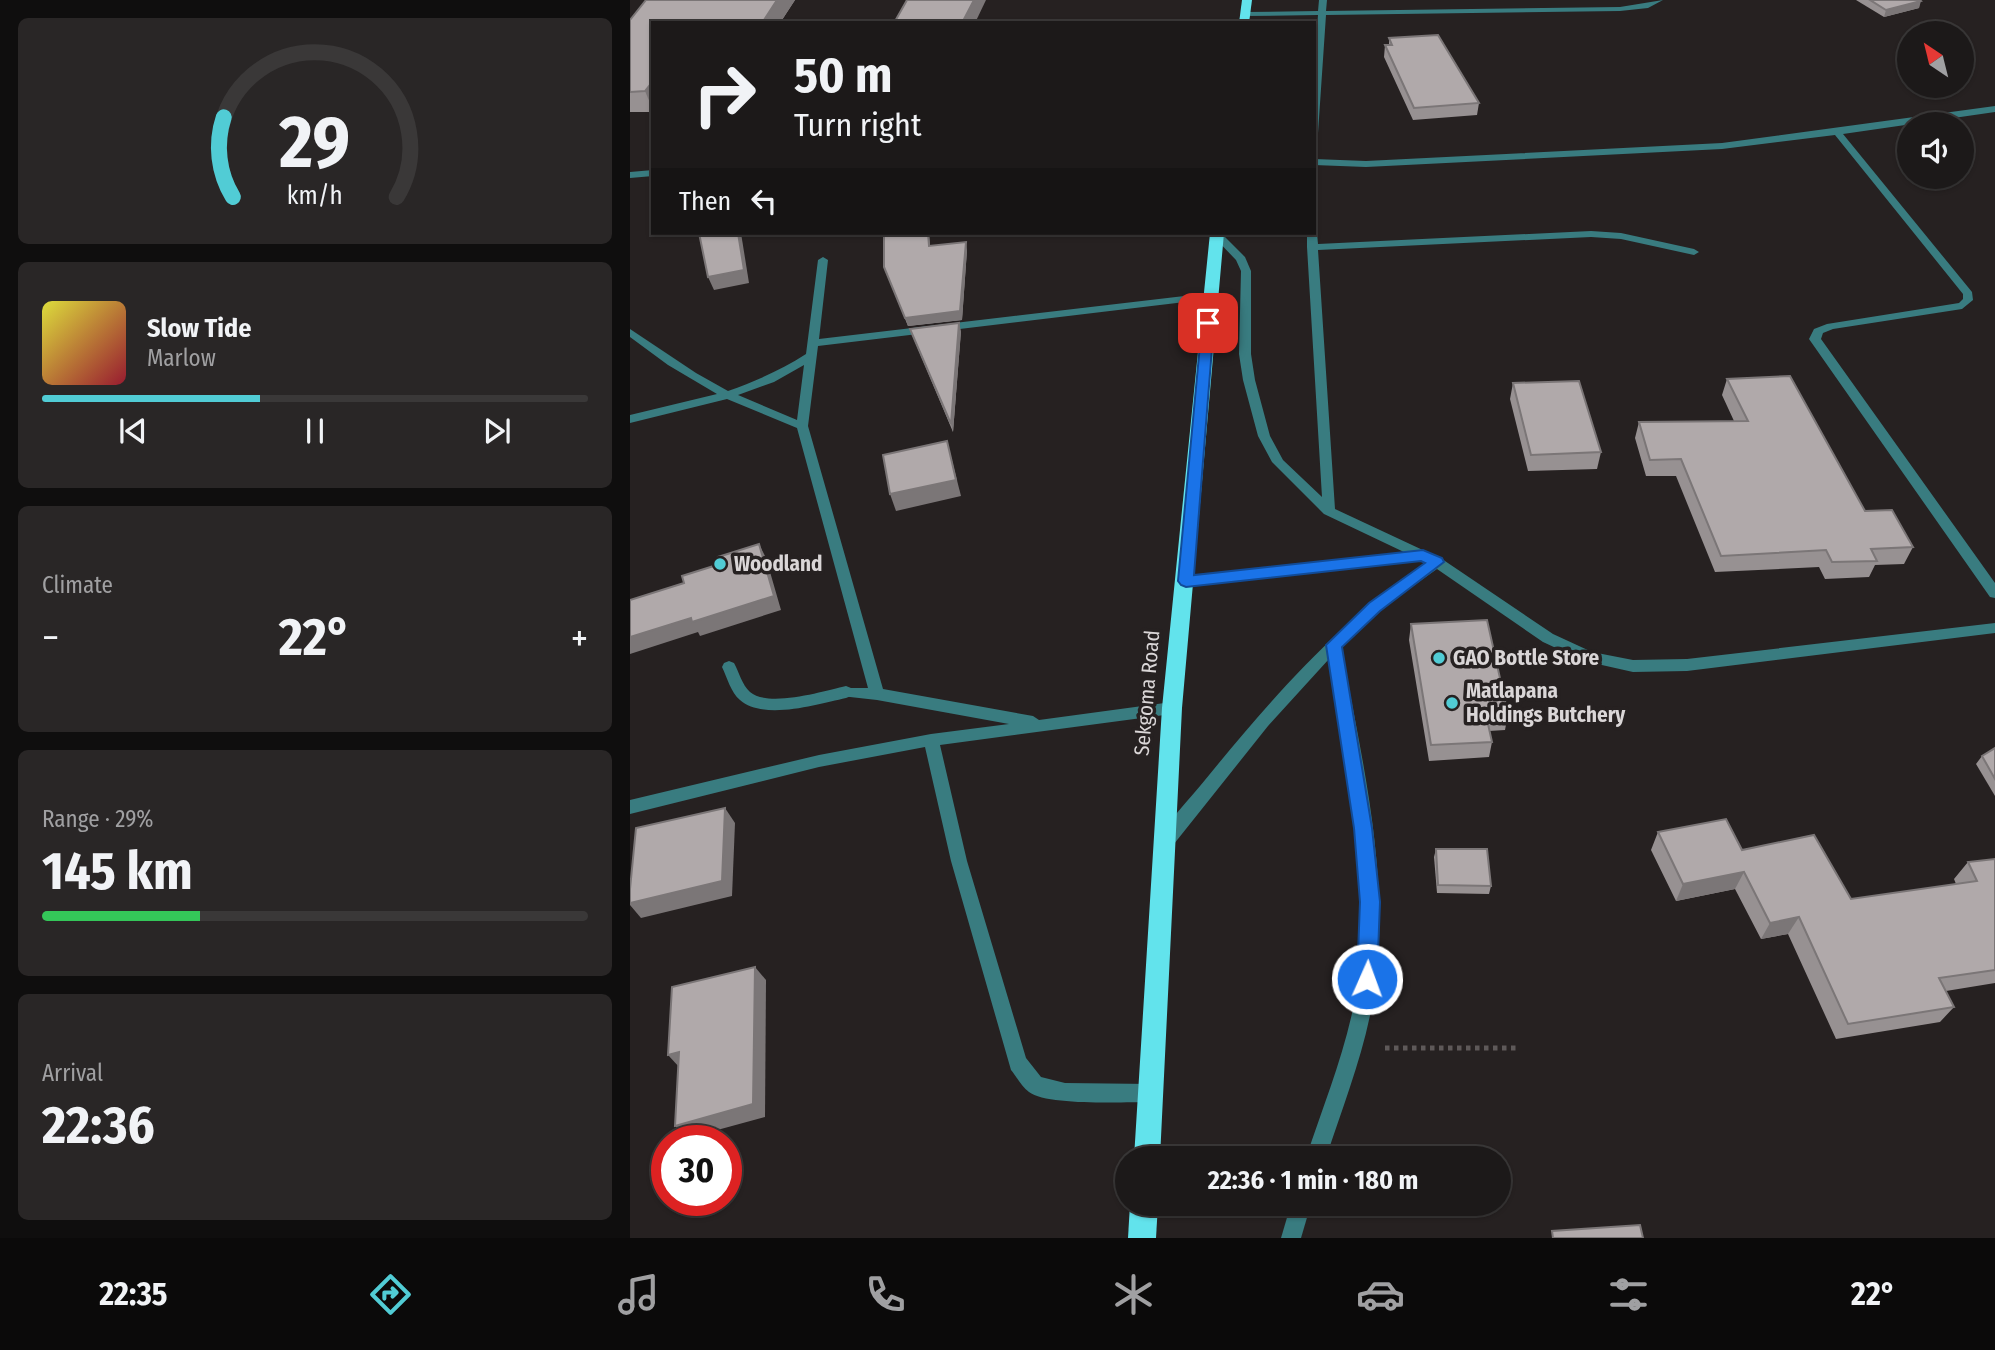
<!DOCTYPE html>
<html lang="en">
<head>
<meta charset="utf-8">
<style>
	:root { --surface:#1c1919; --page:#292626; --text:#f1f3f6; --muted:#a0a0a2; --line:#3a3838; --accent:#51ccd5 }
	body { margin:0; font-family:"Fira Sans Condensed",sans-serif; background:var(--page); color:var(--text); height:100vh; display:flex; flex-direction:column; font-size:26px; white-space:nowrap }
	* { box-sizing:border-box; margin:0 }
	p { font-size:23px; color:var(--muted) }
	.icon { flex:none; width:38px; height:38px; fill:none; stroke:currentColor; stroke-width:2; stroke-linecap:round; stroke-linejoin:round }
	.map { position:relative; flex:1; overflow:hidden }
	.side { display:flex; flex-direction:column; gap:18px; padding:18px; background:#0f0e0e; width:630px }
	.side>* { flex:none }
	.hud { position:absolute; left:21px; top:21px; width:665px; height:214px; border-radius:0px; box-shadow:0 2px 5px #0004,0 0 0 2px var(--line); background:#1c1919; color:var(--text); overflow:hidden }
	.needle { width:46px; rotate:325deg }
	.controls { position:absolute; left:1267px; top:21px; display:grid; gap:14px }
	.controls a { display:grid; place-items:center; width:77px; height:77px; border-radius:50%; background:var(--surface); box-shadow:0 2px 5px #0004,0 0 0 2px var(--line); font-size:35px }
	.speed { position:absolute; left:21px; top:1125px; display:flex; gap:14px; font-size:35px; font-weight:700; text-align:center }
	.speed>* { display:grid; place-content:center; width:91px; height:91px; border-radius:50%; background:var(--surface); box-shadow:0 2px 5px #0004,0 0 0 2px var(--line); line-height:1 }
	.speed .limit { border:10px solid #d22; background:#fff; color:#111 }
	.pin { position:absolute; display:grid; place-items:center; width:60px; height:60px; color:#fff; margin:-30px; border-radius:14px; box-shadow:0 4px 10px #0006 }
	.me { position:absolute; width:77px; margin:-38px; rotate:2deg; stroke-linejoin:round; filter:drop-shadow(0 0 5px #0008) }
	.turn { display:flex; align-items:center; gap:24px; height:147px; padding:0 28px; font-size:32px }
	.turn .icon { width:91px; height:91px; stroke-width:2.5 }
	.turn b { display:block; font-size:49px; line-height:60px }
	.then { display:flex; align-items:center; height:66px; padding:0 28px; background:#0003; gap:14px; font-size:26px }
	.big { font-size:52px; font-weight:700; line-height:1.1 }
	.side .card { flex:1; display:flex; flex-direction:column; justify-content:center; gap:10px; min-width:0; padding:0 24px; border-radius:10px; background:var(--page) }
	.side .dial { align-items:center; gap:0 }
	.dial svg { height:182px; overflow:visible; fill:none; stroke:var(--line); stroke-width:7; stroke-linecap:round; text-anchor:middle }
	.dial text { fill:var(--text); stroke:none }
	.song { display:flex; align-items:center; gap:21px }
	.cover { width:84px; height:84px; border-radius:10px; background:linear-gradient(135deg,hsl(60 70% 55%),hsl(350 70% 35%)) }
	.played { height:7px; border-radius:4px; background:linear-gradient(90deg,var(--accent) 40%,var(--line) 40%) }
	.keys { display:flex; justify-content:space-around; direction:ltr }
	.heat { display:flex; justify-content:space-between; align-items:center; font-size:38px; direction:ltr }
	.charge { height:10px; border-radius:5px; background:linear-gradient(90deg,#34c759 29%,var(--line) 0) }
	.trip { position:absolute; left:485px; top:1146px; width:396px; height:70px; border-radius:35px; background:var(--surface); box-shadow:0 2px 5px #0004,0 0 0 2px var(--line); font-weight:700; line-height:70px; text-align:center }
	.tabs { display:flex; height:112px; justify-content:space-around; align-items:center; background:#0b0a0a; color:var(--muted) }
	.tabs .icon { width:49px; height:49px }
	.tabs .current { color:var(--accent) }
	.tabs b { font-size:32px; color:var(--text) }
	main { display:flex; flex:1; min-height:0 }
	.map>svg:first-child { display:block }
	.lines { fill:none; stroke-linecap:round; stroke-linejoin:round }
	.path { stroke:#5e5959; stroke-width:5; stroke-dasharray:4.5 4.5; stroke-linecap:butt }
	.service { fill:#397c80; fill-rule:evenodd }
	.minor { fill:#397c80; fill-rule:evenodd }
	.trunk { fill:#62e3ec; fill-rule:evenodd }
	.wall { fill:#979192 }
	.shaded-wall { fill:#7b7677 }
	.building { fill:#b0a9aa; stroke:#7b7677; stroke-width:2 }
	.route { fill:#1a73e8; stroke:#114b97; stroke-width:2 }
	.poi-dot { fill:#51ccd5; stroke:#262121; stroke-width:2.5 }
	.labels { text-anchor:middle; stroke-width:7; stroke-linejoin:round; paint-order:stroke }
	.poi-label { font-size:21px; font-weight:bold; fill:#dad6d7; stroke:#262121; text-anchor:start }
	.street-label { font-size:21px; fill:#dad6d7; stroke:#262121 }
</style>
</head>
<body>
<main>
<section class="side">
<div class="card dial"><svg viewBox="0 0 100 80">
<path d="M14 69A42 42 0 1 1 86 69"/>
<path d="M14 69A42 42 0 0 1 10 34" stroke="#51ccd5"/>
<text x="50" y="56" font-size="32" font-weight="700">29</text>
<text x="50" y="72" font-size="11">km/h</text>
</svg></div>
<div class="card">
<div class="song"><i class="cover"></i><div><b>Slow Tide</b><p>Marlow</p></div></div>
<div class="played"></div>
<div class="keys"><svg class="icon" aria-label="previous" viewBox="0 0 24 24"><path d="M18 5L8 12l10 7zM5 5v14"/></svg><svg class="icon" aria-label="pause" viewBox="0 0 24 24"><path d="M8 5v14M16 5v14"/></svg><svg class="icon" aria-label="next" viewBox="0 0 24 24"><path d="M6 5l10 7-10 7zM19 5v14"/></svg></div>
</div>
<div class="card"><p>Climate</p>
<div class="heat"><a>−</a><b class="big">22°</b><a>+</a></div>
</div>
<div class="card"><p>Range · 29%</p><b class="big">145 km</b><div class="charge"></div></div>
<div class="card"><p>Arrival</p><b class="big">22:36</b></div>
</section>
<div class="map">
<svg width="1365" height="1238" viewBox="0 0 1365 1238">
	<rect width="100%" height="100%" fill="#262121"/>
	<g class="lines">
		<path class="path" d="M 755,1048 L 887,1048"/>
		<path class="service" d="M 99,661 L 104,663 C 109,672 112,685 120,692 C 139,708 194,691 216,686 L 221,688 L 223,692 L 221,696 L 216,698 C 188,704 134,721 110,700 C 101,693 97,677 92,667 L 94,663 Z"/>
		<g class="minor">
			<path d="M 689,0 L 697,0 L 696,11 L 990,7 L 1033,0 L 1018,8 L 990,11 L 696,15 L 688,133 L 684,136 L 684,68 L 688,15 L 615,16 L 611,14 L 615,12 L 688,11 Z"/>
			<path d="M 1365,106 L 1365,112 L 1213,134 L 1342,292 L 1343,300 L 1332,309 L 1203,329 L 1193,333 L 1191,339 L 1365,583 L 1365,598 L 1360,597 L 1179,339 L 1184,329 L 1197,324 L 1329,303 L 1333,299 L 1333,294 L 1205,135 L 1092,149 L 736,167 L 684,165 L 684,159 L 736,161 L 1092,143 Z"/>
			<path d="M 23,170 L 23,176 L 0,178 L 0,172 Z"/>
			<path d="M 684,231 L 687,233 L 688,244 L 961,231 L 991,233 L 1064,249 L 1069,252 L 1064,255 L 991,239 L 961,237 L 688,250 L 705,509 L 812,559 L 923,634 L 962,652 L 1003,660 L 1057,659 L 1365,623 L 1365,633 L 1057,671 L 1003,672 L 954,661 L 913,642 L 807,569 L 755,606 L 711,646 C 731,755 759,868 746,979 C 739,1041 715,1100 696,1158 L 676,1158 C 695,1100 720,1041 728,980 C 742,873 717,764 699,659 L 638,726 L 540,849 L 534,851 L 528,849 L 526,844 C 537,821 559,800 575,780 C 641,699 709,621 796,563 L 792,560 L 556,586 L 549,581 L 556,576 L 776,553 L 694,514 L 642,462 L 628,436 L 613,380 L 609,354 L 611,271 L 606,260 L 582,235 L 591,233 L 615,257 L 621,271 L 621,354 L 625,380 L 640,436 L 653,460 L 692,497 L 677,247 L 677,233 L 684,233 Z"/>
			<path d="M 193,257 L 198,260 L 189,339 L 580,293 L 585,296 L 580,299 L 188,346 L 178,426 L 253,689 L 403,716 L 409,720 L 542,702 L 547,704 L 549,708 L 547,712 L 542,714 L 310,745 L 337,861 L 396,1058 L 411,1077 L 435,1083 L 521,1084 L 528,1086 L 530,1093 L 528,1100 L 521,1102 C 496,1102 417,1106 399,1092 C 392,1087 386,1076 381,1070 L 321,861 L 295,747 L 189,767 L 0,814 L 0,800 L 189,755 L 301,734 L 379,724 L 247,700 L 211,696 L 209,692 L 211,688 L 238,688 L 167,428 L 97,399 L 0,423 L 0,415 L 87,394 L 38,365 L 0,337 L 0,329 L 66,373 L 98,391 C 126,381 151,370 176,354 L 188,260 ZM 174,365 L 167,420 L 108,395 L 144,382 Z"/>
			<path d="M 661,1204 L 681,1204 L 671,1238 L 651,1238 Z"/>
		</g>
		<g class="trunk">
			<path d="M 612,0 L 622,0 L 619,23 L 609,23 Z"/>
			<path d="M 580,233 L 594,233 L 552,708 L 530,1158 L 504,1158 L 532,708 Z"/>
			<path d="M 500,1204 L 528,1204 L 526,1238 L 498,1238 Z"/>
		</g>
	</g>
	<g class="wall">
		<path d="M 16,0 L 165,0 L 150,23 L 23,23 L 23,112 L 0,112 L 0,20 Z"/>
		<path d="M 1226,0 L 1290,0 L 1289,8 L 1254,17 Z"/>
		<path d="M 759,38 L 849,103 L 847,115 L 783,120 L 754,57 L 755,45 L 759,45 Z"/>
		<path d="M 299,233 L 300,246 L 337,250 L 332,320 L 278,326 L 254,267 Z"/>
		<path d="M 280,329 L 331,331 L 323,432 L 283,337 Z"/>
		<path d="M 1097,379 L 1235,511 L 1283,547 L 1274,564 L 1245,565 L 1239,577 L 1195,579 L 1189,567 L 1085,572 L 1046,476 L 1016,476 L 1005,438 L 1009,422 L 1104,421 L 1092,395 Z"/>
		<path d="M 883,383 L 971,452 L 967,469 L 898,471 L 880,399 Z"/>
		<path d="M 781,624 L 878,714 L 875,730 L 859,731 L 862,742 L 859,757 L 799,761 L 779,640 Z"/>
		<path d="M 1365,748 L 1365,796 L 1346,764 L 1352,756 Z"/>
		<path d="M 1028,832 L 1112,850 L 1221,899 L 1326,884 L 1324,879 L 1338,862 L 1365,859 L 1365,983 L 1316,991 L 1324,1007 L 1310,1022 L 1206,1039 L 1158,934 L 1131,939 L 1105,889 L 1046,901 L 1021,850 Z"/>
		<path d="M 806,849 L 861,886 L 859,894 L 807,893 L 804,857 Z"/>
	</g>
	<g class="shaded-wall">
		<path d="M 147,0 L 165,0 L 150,23 L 132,23 Z"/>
		<path d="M 344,0 L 356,0 L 345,23 L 332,23 Z"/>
		<path d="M 1291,1 L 1289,8 L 1254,17 L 1256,10 Z"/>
		<path d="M 23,81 L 23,110 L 15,91 Z"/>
		<path d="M 108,233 L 111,233 L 119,283 L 84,290 L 78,277 Z"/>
		<path d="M 336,242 L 337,250 L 332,320 L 278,326 L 275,318 Z"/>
		<path d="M 329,323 L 331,331 L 323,432 L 321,424 Z"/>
		<path d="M 317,441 L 331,496 L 266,511 L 260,494 Z"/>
		<path d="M 129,544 L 136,558 L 151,610 L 70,636 L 68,632 L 0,654 L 0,637 Z"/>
		<path d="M 95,808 L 105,823 L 102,896 L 11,918 L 0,905 L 0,903 Z"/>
		<path d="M 1114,872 L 1105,889 L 1046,901 L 1053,884 Z"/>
		<path d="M 1169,917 L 1158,934 L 1131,939 L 1140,923 Z"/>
		<path d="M 125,967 L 136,980 L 135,1117 L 58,1138 L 45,1126 Z"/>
		<path d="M 49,1052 L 50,1068 L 38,1055 Z"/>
	</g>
	<g class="building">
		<path d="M 16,0 L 147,0 L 132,23 L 23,23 L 23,81 L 15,91 L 0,92 L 0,20 Z"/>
		<path d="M 277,0 L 344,0 L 332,23 L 264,23 Z"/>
		<path d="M 1240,0 L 1290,0 L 1291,1 L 1256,10 Z"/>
		<path d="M 808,35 L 849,103 L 784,108 L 755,45 L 762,45 L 759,38 Z"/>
		<path d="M 69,233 L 108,233 L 114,270 L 78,277 Z"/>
		<path d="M 254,233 L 298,233 L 299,246 L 336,242 L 330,311 L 275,318 L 254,267 Z"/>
		<path d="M 329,323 L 321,424 L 280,329 Z"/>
		<path d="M 1160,376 L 1235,511 L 1262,510 L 1283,547 L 1241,549 L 1247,561 L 1202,562 L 1196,550 L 1091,556 L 1051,459 L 1020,460 L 1009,422 L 1118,421 L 1097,379 Z"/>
		<path d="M 949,381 L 971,452 L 901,455 L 883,383 Z"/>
		<path d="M 317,441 L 326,480 L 260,494 L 253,455 Z"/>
		<path d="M 129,544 L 144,596 L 62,622 L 61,618 L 0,637 L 0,600 L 54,583 L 52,576 L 90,564 L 88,557 Z"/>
		<path d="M 857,620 L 878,714 L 856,715 L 862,742 L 801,745 L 781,624 Z"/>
		<path d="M 1365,748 L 1365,779 L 1352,756 Z"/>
		<path d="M 95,808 L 92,881 L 0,903 L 0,889 L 6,828 Z"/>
		<path d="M 1096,819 L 1112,850 L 1184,835 L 1221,899 L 1347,881 L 1338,862 L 1365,859 L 1365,970 L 1309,978 L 1324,1007 L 1218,1024 L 1169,917 L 1140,923 L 1114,872 L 1053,884 L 1028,832 Z"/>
		<path d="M 806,849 L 857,849 L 861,886 L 808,885 Z"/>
		<path d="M 125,967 L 123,1104 L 45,1126 L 49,1052 L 38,1055 L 42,987 Z"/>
		<path d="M 1010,1225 L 1013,1238 L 923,1238 L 922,1231 Z"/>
	</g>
	<path class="route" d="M 578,319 L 584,323 L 564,575 L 793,550 L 812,558 L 814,562 L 750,611 L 712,647 L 742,828 L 750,902 L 747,979 L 744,986 L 737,989 L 730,986 L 727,979 L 730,902 L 724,828 L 696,645 L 739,603 L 795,563 L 791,561 L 556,587 L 551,585 L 548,581 L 572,323 Z"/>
	<g class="poi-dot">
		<circle cx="90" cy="564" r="7"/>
		<circle cx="809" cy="658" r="7"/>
		<circle cx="822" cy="703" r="7"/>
	</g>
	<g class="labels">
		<g class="poi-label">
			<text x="104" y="571">Woodland</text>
			<text x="823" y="665">GAO Bottle Store</text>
			<text x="836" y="698">Matlapana<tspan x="836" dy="24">Holdings Butchery</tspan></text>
		</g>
		<g class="street-label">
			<text transform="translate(517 693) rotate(-85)" y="7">Sekgoma Road</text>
		</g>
	</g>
</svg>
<div class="controls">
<a><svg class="needle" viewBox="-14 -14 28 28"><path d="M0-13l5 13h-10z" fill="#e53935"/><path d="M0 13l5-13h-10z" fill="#a0a0a2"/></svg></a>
<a><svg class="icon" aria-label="sound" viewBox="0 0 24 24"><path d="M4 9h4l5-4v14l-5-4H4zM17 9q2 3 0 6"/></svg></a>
</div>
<div class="speed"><div class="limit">30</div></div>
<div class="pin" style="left:578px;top:323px;background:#d93025"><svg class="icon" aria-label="arrive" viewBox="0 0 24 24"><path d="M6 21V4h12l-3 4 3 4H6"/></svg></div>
<svg class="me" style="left:737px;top:979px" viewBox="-20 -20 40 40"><circle r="17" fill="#1a73e8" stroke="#fff" stroke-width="3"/><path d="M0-11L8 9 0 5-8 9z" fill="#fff"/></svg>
<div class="trip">22:36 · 1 min · 180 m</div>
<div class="hud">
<div class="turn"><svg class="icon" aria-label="right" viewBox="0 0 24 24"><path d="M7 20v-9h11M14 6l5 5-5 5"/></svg><div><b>50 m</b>Turn right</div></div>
<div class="then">Then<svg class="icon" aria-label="left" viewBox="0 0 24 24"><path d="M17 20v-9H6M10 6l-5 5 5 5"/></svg></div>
</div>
</div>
</main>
<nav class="tabs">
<b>22:35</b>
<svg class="icon current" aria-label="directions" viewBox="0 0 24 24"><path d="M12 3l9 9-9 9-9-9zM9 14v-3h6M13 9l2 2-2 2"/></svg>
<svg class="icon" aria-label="music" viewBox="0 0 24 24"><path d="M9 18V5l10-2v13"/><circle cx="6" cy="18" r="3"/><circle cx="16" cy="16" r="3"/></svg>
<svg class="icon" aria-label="phone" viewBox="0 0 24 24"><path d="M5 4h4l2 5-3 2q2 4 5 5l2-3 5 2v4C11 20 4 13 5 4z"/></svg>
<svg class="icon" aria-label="climate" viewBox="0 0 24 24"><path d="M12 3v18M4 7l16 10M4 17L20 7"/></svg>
<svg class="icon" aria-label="car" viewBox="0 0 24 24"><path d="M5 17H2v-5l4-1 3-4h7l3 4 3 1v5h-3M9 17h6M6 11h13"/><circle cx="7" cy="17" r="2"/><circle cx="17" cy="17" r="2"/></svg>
<svg class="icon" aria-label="filters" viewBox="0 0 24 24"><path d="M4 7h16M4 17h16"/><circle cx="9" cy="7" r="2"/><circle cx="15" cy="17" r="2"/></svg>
<b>22°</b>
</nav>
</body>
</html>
